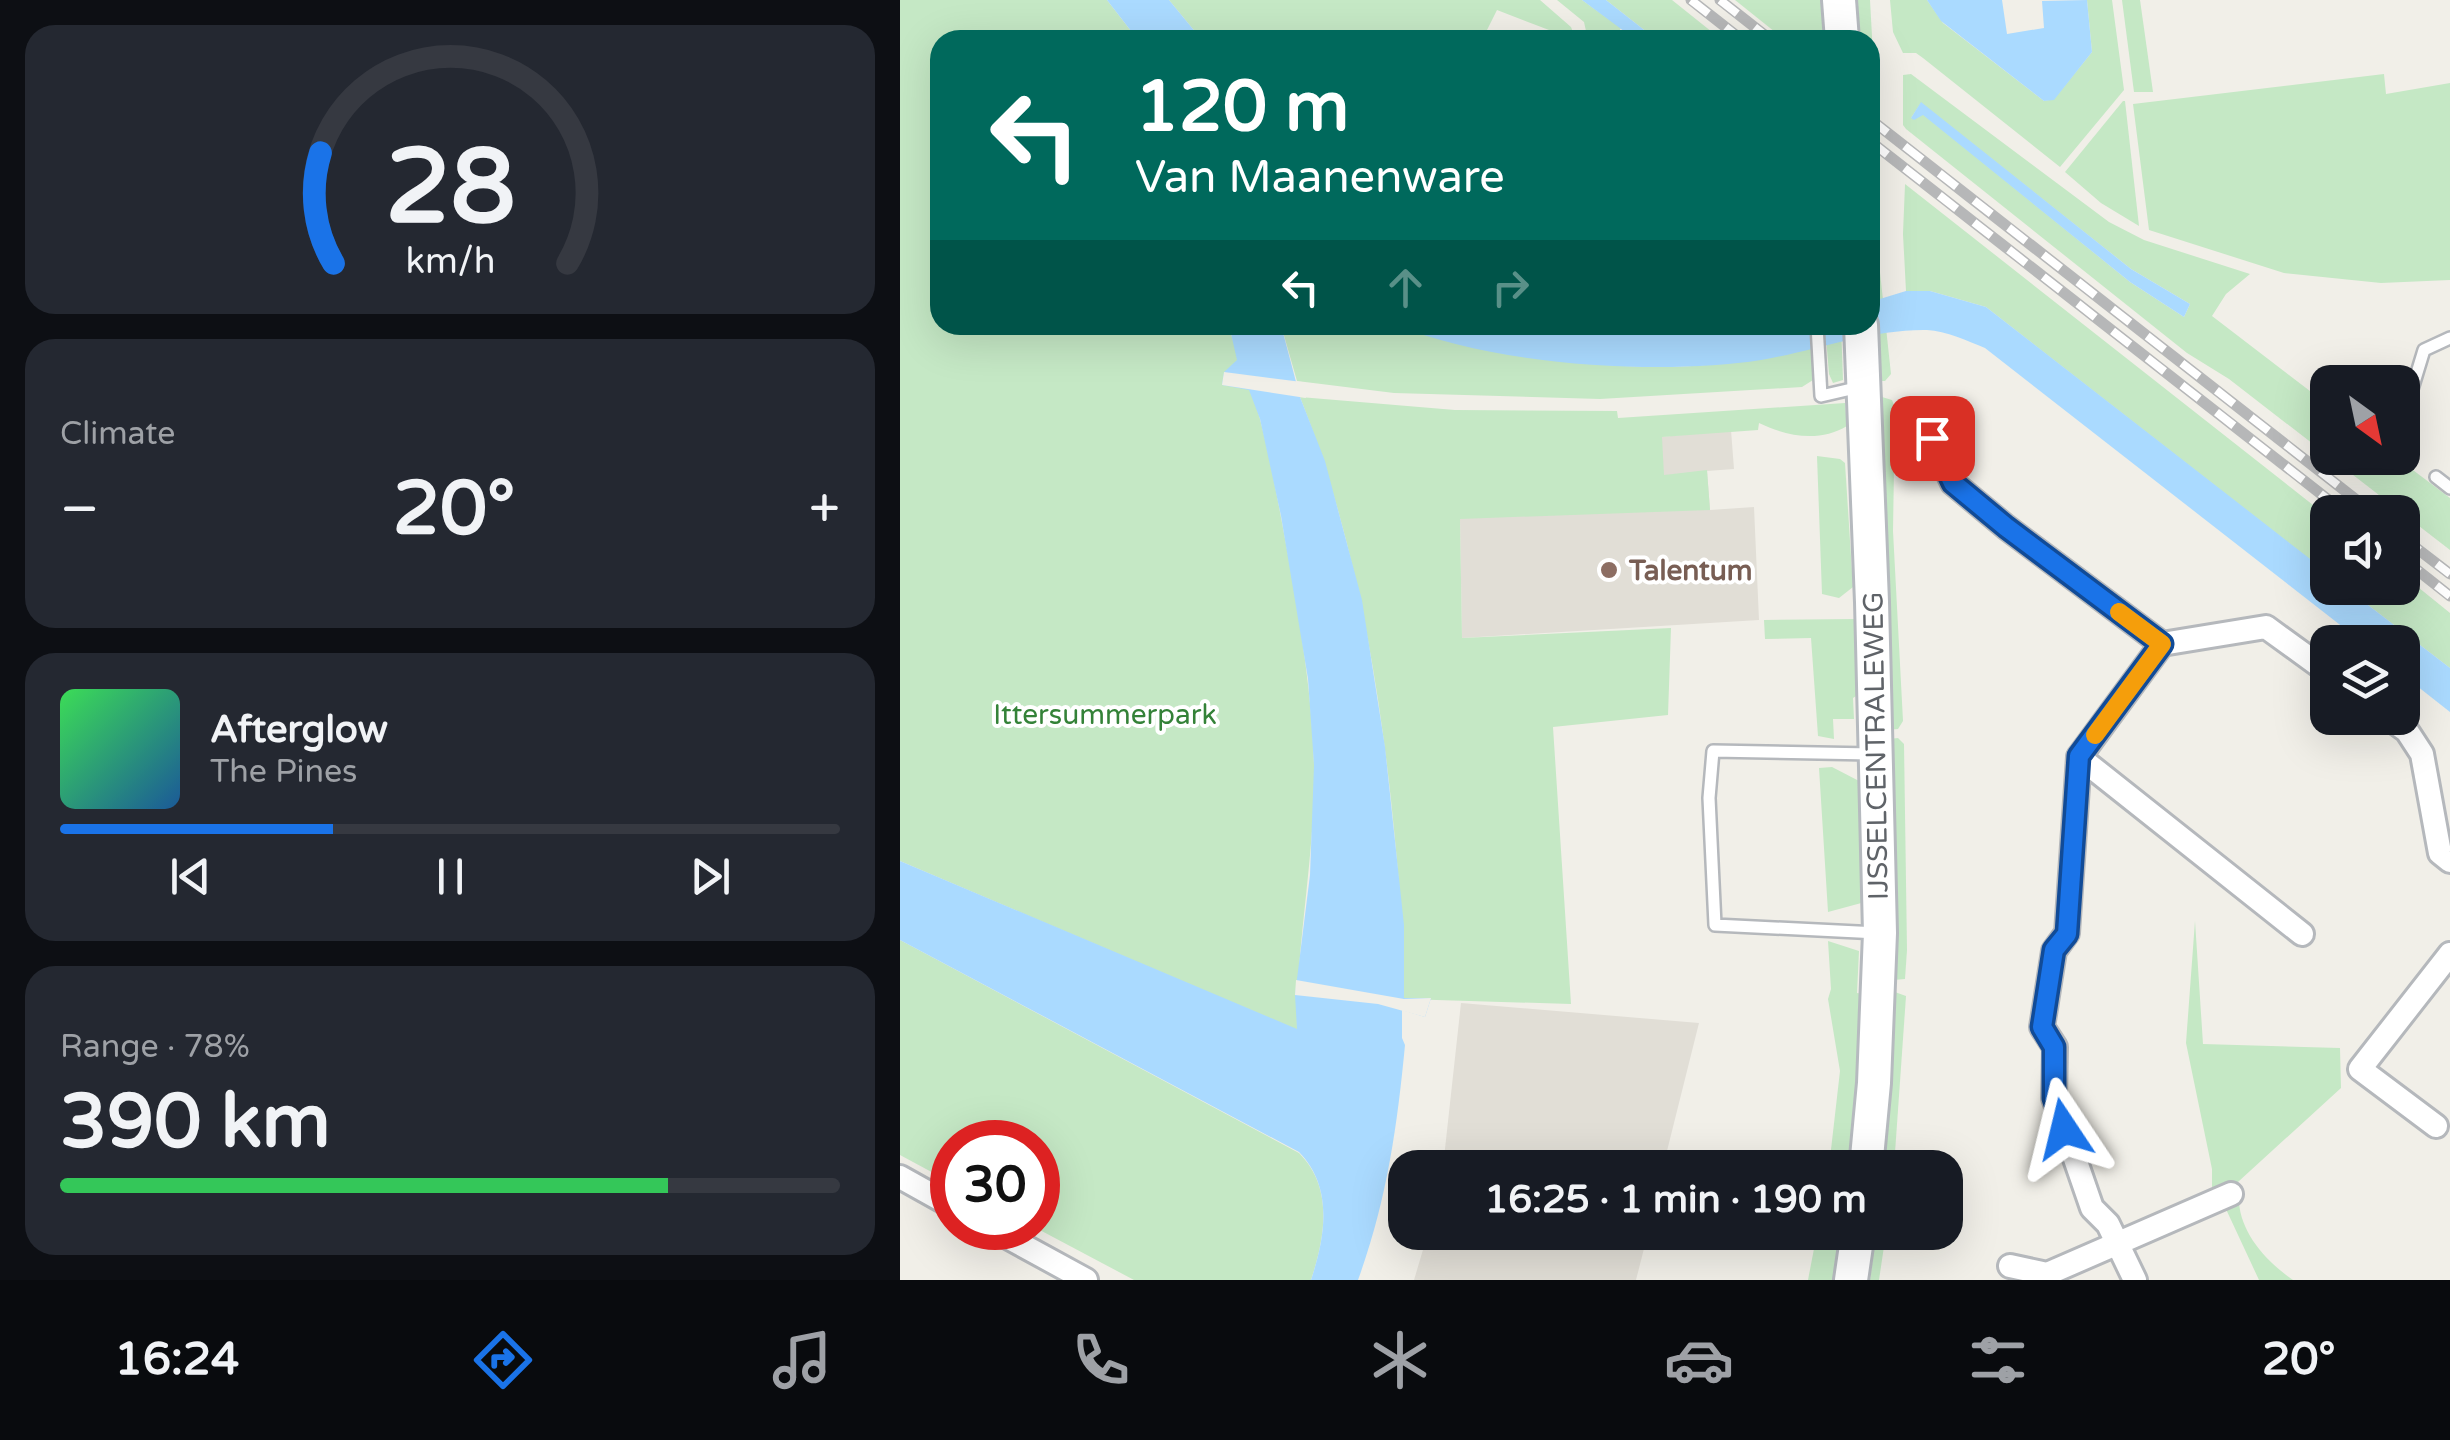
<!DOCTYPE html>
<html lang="en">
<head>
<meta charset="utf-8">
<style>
	:root { --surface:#171b24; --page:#242831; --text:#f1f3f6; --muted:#9ea1a6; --line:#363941; --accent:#1a73e8 }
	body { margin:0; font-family:"Varela Round",sans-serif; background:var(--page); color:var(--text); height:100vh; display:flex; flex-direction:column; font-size:38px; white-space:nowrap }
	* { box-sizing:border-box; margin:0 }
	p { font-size:32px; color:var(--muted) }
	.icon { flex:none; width:55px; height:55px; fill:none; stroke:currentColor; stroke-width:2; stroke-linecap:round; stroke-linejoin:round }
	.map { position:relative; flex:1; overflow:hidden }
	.drawer { display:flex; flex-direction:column; gap:25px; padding:25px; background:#0d0f14; width:900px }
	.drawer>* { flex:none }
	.hud { position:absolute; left:30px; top:30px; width:950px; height:305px; border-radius:30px; box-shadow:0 10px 40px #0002; background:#00695c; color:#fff; overflow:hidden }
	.needle { width:65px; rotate:147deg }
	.fabs { position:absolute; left:1410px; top:365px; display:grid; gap:20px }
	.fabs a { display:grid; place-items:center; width:110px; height:110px; border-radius:20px; background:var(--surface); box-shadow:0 10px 40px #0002; font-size:50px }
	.speed { position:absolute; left:30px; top:1120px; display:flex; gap:20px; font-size:50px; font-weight:700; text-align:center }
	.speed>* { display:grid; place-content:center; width:130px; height:130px; border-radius:50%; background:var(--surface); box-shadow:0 10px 40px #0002; line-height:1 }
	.speed .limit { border:15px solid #d22; background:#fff; color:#111 }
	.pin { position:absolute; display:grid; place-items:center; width:85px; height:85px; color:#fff; margin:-42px; border-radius:20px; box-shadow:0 5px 15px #0006 }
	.me { position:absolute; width:110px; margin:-55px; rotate:350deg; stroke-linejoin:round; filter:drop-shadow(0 0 8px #0008) }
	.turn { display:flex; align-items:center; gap:35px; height:210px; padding:0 40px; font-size:45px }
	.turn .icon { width:130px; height:130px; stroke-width:2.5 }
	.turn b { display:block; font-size:70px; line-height:85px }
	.lanes { display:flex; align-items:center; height:95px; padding:0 40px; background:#0003; justify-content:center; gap:50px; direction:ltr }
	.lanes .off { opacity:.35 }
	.big { font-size:75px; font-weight:700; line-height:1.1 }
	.drawer .widget { flex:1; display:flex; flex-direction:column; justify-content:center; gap:15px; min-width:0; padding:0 35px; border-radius:30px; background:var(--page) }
	.drawer .dial { align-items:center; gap:0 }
	.dial svg { height:260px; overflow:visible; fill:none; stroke:var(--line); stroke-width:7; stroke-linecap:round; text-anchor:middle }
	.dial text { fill:var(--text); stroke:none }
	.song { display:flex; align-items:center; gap:30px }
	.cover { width:120px; height:120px; border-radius:15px; background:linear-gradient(135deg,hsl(130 70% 55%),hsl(210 70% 35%)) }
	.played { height:10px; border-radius:5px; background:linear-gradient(90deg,var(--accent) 35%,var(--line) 35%) }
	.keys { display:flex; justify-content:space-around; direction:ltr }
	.heat { display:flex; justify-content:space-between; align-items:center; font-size:55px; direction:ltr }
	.charge { height:15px; border-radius:8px; background:linear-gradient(90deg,#34c759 78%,var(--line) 0) }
	.trip { position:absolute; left:488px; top:1150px; width:575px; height:100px; border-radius:30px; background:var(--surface); box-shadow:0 10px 40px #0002; font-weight:700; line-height:100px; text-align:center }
	.menu { display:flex; height:160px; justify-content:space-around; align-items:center; background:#090b0e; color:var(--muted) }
	.menu .icon { width:70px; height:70px }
	.menu .current { color:var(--accent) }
	.menu b { font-size:45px; color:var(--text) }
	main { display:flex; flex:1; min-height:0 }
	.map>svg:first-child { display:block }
	.education { fill:#e1ded6 }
	.green { fill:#c5e8c5; fill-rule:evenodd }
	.water { fill:#aadaff }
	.pier { fill:#f1efe8 }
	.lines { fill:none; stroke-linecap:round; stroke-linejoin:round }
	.lane-casing { stroke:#b5b8bc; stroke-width:16 }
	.street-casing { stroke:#b5b8bc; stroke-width:28 }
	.secondary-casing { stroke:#b6babf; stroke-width:38 }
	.lane { stroke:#fff; stroke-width:11 }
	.street { stroke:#fff; stroke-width:22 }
	.secondary { stroke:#fff; stroke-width:32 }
	.rail-casing { stroke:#b6b7b8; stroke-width:11 }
	.rail { stroke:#fff; stroke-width:8; stroke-dasharray:22; stroke-linecap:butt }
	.route-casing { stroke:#114b97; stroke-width:25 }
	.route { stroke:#1a73e8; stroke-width:18 }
	.slow { stroke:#f59e0b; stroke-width:18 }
	.education-dot { fill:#8d6e63; stroke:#fff; stroke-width:4 }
	.labels { text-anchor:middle; stroke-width:8; stroke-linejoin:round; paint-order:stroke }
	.education-label { font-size:28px; font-weight:bold; fill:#785e54; stroke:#fff; text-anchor:start }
	.park-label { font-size:28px; fill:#348238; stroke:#fff }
	.street-label { font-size:28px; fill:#5f6368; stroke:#fff }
</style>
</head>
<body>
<main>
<section class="drawer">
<div class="widget dial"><svg viewBox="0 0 100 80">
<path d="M14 69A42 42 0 1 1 86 69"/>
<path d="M14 69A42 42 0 0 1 10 35" stroke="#1a73e8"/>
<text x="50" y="56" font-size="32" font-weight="700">28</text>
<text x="50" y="72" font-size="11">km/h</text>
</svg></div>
<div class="widget"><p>Climate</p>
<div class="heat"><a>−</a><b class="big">20°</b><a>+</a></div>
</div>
<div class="widget">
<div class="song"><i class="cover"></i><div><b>Afterglow</b><p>The Pines</p></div></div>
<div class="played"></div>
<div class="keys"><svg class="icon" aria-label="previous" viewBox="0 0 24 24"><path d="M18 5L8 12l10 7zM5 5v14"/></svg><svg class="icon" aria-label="pause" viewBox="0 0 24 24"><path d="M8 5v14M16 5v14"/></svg><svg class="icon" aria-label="next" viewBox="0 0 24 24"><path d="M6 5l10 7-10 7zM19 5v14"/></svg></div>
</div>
<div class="widget"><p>Range · 78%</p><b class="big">390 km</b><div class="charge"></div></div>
</section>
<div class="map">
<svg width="1550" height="1280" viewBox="0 0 1550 1280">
	<rect width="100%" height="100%" fill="#f1efe8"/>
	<g class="education">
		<path d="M 831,430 L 834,469 L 807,471 L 810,510 L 854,507 L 859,620 L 562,638 L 560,519 L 761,437 Z"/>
		<path d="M 561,1003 L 799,1023 L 763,1167 L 543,1167 Z"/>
		<path d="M 528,1233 L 748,1233 L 736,1280 L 514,1280 Z"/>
	</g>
	<g class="green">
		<path d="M 0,0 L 207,0 L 238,40 L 40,40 L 40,325 L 329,325 C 336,358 351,386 360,419 C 372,465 380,513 389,560 C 401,628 412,696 414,764 C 416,853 396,941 397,1030 L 0,861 Z"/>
		<path d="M 269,0 L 640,0 L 671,27 L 676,40 L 640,40 L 649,30 L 597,10 L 584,36 L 569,40 L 302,40 Z"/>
		<path d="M 657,0 L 682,0 L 721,28 L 714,40 L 688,40 L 684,22 Z"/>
		<path d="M 706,0 L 772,0 L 822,40 L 757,40 Z"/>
		<path d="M 835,0 L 923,0 L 925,40 L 885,40 Z"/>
		<path d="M 955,0 L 970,0 L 975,91 L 970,92 L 970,40 L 957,40 Z"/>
		<path d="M 990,0 L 1027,0 L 1043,23 L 1144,101 L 1154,99 L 1192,52 L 1187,0 L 1212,0 L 1224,90 L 1160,167 L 1023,58 L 1016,53 L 1003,53 L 993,32 Z"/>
		<path d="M 1222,0 L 1240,0 L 1253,92 L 1234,92 Z"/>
		<path d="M 1011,74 L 1209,222 L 1244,240 L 1350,274 L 1326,294 L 1312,316 L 1427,404 L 1428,458 L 1497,458 L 1550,498 L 1550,550 L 1329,379 L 1287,353 L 1006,129 L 1003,125 L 1003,75 ZM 1021,103 L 1231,269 L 1290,304 L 1284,317 L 1230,282 L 1023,114 L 1011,118 Z"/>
		<path d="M 1484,74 L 1486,94 L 1550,83 L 1550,280 L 1481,283 L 1384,273 L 1249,230 L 1233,104 Z"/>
		<path d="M 1223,101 L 1225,101 L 1239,226 L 1201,203 L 1165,172 Z"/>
		<path d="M 1005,184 L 1427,516 L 1427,573 L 1086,307 L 1030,291 L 1006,291 L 1003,234 Z"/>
		<path d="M 970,261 L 979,263 L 991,374 L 985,381 L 980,381 Z"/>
		<path d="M 381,325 C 418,325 459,320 495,325 C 516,328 539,340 561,344 C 671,367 790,379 900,349 L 912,325 L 915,361 L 913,380 L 902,387 L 700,399 L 494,393 L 397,381 Z"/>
		<path d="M 925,325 L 941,325 L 943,380 L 933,383 L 929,374 Z"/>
		<path d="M 400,397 L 555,410 L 717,411 L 718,418 L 945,403 L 947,426 C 919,443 886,436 859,423 L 858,430 L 762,437 L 764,475 L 807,470 L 810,510 L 560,519 L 562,638 L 771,628 L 768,715 L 653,727 L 671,1004 L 504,999 C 504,932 498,867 491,800 C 476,662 451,526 400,397 Z"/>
		<path d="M 982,397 L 992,400 L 995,408 L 993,531 L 1003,721 L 998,729 L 987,730 L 982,536 Z"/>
		<path d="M 917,456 L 940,459 L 945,463 L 953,587 L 939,598 L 922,594 Z"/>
		<path d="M 1503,575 L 1550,613 L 1550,668 L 1446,588 L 1502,588 Z"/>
		<path d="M 957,619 L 959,694 L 953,698 L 954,719 L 933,719 L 934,739 L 918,736 L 911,638 L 865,639 L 864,620 Z"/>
		<path d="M 998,738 L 1004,744 L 1007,950 L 1005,979 L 993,980 L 989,739 Z"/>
		<path d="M 932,767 L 961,782 L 965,902 L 928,912 L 919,768 Z"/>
		<path d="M 1295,921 L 1303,1044 L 1440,1048 L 1441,1088 L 1327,1192 L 1312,1197 L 1312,1169 L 1286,1043 Z"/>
		<path d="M 0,940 L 399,1153 C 434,1188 425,1237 411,1280 L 234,1280 L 136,1228 L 138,1142 L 52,1142 L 52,1183 L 0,1155 Z"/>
		<path d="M 928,941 L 959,951 L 957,993 L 965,994 L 952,1167 L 929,1167 L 940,1071 L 928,999 L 931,989 Z"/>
		<path d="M 992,991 L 1006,996 L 994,1167 L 982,1168 Z"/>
		<path d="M 1339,1202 C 1341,1234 1367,1262 1393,1280 L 1359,1280 L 1325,1207 Z"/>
		<path d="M 917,1233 L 943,1233 L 937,1280 L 908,1280 Z"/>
		<path d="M 976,1233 L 986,1233 L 979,1280 L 970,1280 Z"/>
	</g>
	<g class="water">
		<path d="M 207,0 L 269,0 L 302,40 L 238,40 Z"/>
		<path d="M 682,0 L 706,0 L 757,40 L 736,40 Z"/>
		<path d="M 1027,0 L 1102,0 L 1107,34 L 1144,28 L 1142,1 L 1187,0 L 1192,52 L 1154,100 L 1144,101 L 1041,21 Z"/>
		<path d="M 1021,102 L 1231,269 L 1290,304 L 1284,317 L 1230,282 L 1023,115 L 1014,120 L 1011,118 Z"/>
		<path d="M 1006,291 L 1030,291 L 1086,307 L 1427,572 L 1428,588 L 1446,588 L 1550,668 L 1550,712 L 1503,675 L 1502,642 L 1462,642 L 1085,348 C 1068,341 1046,331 1027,330 C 971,329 915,351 861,360 C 760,376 592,365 497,325 L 970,325 L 970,302 Z"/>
		<path d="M 329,325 L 381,325 L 400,397 L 425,461 L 462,600 L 485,747 L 504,925 L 504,998 L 531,998 L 525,1017 L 502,1010 L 502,1038 L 505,1045 C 497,1128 487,1200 458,1280 L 411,1280 C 425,1237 434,1188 399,1152 L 0,940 L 0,861 L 397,1029 L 395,995 L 410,875 L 414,765 L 408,679 L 381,516 L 360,419 L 349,390 L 322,385 L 324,372 L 337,360 Z"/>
	</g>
	<g class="pier">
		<path d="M 324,372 L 402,382 L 406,398 L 322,385 Z"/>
		<path d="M 396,980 L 504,999 L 531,998 L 525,1017 L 478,1004 L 395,995 Z"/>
	</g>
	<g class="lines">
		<defs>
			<g id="lane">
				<path d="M 917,325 L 921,396 L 960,387"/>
				<path d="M 1502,422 L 1524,350 L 1550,338"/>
				<path d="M 1536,477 L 1550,488"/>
				<path d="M 972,754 L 813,751 L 809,798 L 815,925 L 978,933"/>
			</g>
			<g id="street">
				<path d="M 1032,438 L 1053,483 L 1106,527 L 1262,644"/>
				<path d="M 1262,644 L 1366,627 L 1428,672"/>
				<path d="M 1489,718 L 1507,731 L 1522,754 L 1540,853 L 1550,861"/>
				<path d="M 1179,757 L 1402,934"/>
				<path d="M 1536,1126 L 1460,1069 L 1550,954"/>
				<path d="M 0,1177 L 52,1206"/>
				<path d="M 91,1228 L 186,1280"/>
				<path d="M 1110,1266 L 1147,1274 L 1331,1194"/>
				<path d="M 1235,1280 L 1208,1224 L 1192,1208 L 1154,1098 L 1155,1047 L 1142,1027 L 1154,951 L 1167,933 L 1179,757 L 1262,644"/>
			</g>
			<g id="secondary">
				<path d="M 939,0 L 942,40"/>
				<path d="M 961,325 L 972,602 L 980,933 L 974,1083 L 966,1168"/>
				<path d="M 951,1280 L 958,1232"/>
			</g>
		</defs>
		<use href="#lane" class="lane-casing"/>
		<use href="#street" class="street-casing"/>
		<use href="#secondary" class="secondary-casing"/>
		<use href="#lane" class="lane"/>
		<use href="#street" class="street"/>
		<use href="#secondary" class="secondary"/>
		<defs>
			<g id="rail">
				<path d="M 791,0 L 842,40"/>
				<path d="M 820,0 L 871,40"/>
				<path d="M 970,119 L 1472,512"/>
				<path d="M 970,141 L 1444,512"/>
				<path d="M 1502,537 L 1550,574"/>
				<path d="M 1502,558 L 1550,596"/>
			</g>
		</defs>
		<use href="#rail" class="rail-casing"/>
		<use href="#rail" class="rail"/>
	</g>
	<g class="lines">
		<defs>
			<path id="route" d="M 1032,438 L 1053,483 L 1106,527 L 1262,644 L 1179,756 L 1167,934 L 1154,950 L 1142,1027 L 1154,1047 L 1154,1098 L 1164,1129"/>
		</defs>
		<use href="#route" class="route-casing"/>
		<use href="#route" class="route"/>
		<path class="slow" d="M 1195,735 L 1262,644 L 1219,612"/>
	</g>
	<circle class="education-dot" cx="709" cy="570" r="10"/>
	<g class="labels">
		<g class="education-label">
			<text x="729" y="580">Talentum</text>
		</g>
		<g class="park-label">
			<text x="205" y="724">Ittersummerpark</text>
		</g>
		<g class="street-label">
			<text transform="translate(975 746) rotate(-91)" y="10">IJSSELCENTRALEWEG</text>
		</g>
	</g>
</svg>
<div class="fabs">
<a><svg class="needle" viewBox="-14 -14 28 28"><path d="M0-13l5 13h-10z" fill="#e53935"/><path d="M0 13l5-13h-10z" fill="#9ea1a6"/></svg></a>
<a><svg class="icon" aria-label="sound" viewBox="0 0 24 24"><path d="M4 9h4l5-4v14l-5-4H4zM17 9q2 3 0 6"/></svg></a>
<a><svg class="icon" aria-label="layers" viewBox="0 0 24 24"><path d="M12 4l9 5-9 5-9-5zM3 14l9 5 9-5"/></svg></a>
</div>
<div class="speed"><div class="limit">30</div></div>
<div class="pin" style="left:1032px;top:438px;background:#d93025"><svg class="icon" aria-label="arrive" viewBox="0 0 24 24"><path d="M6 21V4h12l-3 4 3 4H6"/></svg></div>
<svg class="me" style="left:1164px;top:1129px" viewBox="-20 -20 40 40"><path d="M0-17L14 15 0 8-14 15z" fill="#1a73e8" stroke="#fff" stroke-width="4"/></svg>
<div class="trip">16:25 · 1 min · 190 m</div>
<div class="hud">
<div class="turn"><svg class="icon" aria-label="left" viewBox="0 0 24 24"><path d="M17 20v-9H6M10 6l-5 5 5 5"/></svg><div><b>120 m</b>Van Maanenware</div></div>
<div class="lanes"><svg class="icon" aria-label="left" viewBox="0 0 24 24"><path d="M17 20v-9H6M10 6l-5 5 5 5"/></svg><svg class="icon off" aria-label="ahead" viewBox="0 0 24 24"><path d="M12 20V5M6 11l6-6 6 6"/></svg><svg class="icon off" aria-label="right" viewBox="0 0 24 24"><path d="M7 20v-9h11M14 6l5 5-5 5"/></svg></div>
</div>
</div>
</main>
<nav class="menu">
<b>16:24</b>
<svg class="icon current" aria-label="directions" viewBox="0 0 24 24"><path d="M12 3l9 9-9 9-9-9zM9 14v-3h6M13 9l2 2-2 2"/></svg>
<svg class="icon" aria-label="music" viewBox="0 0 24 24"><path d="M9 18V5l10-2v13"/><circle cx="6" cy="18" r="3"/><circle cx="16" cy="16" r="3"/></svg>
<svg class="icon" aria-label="phone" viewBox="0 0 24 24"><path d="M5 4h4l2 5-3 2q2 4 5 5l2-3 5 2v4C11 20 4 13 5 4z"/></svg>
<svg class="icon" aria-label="climate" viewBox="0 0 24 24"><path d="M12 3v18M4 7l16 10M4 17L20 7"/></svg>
<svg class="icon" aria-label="car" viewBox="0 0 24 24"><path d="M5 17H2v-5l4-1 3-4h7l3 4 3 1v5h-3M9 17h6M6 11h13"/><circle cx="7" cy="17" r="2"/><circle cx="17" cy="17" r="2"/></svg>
<svg class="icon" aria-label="filters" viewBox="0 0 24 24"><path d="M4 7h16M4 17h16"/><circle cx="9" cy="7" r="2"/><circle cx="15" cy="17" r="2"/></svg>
<b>20°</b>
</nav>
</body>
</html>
